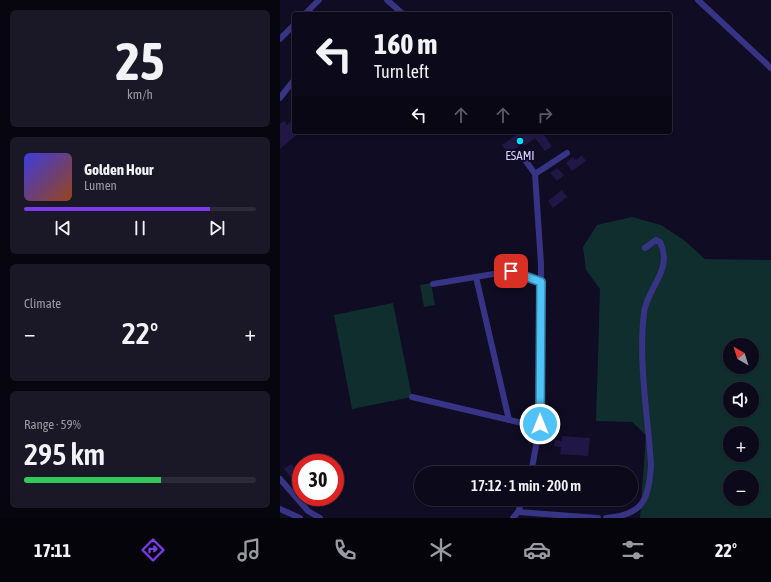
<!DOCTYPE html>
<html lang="en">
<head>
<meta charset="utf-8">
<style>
	:root { --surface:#0c091a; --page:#1a1727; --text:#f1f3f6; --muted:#9a9aa2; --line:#2c2a39; --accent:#7c3aed }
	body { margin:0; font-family:"Asap Condensed",sans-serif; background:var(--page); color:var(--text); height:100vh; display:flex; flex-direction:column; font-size:15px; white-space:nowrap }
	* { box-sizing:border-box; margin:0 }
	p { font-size:13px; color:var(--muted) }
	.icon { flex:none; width:22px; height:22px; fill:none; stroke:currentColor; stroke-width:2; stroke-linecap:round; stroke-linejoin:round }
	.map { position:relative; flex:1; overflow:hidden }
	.drawer { display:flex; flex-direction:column; gap:10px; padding:10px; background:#07050e; width:280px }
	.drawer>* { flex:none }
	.top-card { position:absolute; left:12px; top:12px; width:380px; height:122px; border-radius:4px; box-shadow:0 1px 3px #0004,0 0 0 1px var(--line); background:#0c091a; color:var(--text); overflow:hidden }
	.needle { width:26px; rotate:321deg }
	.tools { position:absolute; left:443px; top:338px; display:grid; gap:8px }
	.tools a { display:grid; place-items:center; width:36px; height:36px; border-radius:50%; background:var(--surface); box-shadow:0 1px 3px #0004,0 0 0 1px var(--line); font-size:20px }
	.speed { position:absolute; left:12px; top:454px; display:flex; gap:8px; font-size:20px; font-weight:700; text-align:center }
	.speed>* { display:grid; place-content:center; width:52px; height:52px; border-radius:50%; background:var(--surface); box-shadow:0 1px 3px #0004,0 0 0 1px var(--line); line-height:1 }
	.speed .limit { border:6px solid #d22; background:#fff; color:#111 }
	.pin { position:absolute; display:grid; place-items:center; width:34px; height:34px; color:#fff; margin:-17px; border-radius:8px; box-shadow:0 2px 6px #0006 }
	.me { position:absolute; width:44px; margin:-22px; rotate:0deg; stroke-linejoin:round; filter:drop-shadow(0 0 3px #0008) }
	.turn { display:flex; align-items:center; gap:14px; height:84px; padding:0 16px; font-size:18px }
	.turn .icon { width:52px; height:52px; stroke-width:2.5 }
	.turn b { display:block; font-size:28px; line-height:34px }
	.lanes { display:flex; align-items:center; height:38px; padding:0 16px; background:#0003; justify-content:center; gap:20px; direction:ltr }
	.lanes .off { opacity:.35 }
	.big { font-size:30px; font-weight:600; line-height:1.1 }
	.drawer .widget { flex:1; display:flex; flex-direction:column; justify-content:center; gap:6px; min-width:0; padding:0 14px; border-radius:6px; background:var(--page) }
	.drawer .dial { align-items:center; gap:0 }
	.dial b { font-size:52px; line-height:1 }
	.song { display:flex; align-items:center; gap:12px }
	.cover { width:48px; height:48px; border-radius:6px; background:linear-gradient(135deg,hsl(240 70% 55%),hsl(20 70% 35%)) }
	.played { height:4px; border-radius:2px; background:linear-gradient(90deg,var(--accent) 80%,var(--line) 80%) }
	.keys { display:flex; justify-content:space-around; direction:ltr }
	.heat { display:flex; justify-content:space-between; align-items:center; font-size:22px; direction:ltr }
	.charge { height:6px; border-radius:3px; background:linear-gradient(90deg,#34c759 59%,var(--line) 0) }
	.trip { position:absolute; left:134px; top:466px; width:224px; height:40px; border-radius:20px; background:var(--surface); box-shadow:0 1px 3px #0004,0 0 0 1px var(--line); font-weight:600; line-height:40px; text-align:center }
	.tab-bar { display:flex; height:64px; justify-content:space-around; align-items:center; background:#05040a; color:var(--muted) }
	.tab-bar .icon { width:28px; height:28px }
	.tab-bar .on { color:var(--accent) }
	.tab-bar b { font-size:18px; color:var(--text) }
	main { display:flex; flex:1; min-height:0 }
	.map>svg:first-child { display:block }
	.green { fill:#0f2e2d; fill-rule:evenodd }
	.building { fill:#211746 }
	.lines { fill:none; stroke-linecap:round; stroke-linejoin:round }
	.minor { stroke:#383485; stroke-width:6 }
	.route-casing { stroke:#337fa1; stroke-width:10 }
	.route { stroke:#4fc3f7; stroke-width:7 }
	.poi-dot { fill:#00e0fa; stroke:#100c23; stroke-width:1.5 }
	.labels { text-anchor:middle; stroke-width:4; stroke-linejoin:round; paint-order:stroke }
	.poi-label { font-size:13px; fill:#d4cfff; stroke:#100c23 }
</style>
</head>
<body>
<main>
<section class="drawer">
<div class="widget dial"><b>25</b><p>km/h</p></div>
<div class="widget">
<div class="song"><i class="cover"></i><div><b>Golden Hour</b><p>Lumen</p></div></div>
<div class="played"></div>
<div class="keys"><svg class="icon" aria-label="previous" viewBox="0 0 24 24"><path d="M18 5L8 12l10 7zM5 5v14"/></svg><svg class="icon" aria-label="pause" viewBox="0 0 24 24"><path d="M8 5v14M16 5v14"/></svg><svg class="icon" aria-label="next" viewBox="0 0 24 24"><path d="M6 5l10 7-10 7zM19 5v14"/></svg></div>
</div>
<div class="widget"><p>Climate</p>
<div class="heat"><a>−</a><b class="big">22°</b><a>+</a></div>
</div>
<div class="widget"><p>Range · 59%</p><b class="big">295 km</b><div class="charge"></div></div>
</section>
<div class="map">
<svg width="491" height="518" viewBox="0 0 491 518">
	<rect width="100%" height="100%" fill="#100c23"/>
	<g class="green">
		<path d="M 352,217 L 381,225 L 405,241 L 425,259 L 491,260 L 491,518 L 360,518 L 366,435 L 352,422 L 316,421 L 320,289 L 306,270 L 303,247 L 317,225 ZM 450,345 L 472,345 L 472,367 L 450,367 ZM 450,389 L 472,389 L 472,411 L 450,411 ZM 450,433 L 472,433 L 472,455 L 450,455 ZM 450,477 L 472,477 L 472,499 L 450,499 Z"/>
		<path d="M 151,283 L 155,305 L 144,307 L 140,285 Z"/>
		<path d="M 113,303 L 132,397 L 72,409 L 54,315 Z"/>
	</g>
	<g class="building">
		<path d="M 4,121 L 7,125 L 11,121 L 14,124 L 14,132 L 20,132 L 0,149 L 0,124 Z"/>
		<path d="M 240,132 L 262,132 L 272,146 L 265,151 L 255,138 L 244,146 L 242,144 L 228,154 L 222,145 Z"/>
		<path d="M 302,155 L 306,161 L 292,171 L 286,163 L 293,157 L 296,160 Z"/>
		<path d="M 277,168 L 284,175 L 277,181 L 270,173 Z"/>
		<path d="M 282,190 L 287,197 L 273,208 L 268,201 Z"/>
		<path d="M 282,436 L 310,438 L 308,456 L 280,454 L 281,447 L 274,446 L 275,440 L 282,441 Z"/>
		<path d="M 11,464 L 21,476 L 21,479 L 15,483 L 4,469 Z"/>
	</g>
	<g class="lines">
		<g class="minor">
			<path d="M 107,0 L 123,14"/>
			<path d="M 418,0 L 491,68"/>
			<path d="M 25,14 L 39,0"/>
			<path d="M 0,39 L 14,25"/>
			<path d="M 0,98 L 14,80"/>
			<path d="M 243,157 L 255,174 L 261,264 L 260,424 L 251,473"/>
			<path d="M 255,174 L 287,153"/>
			<path d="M 196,277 L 229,420"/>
			<path d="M 153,284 L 231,271 L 261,282"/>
			<path d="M 132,397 L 242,423 L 260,424"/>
			<path d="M 0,479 L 28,511 L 40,518"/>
			<path d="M 0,509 L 20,518"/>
			<path d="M 238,512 L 318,518"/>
			<path d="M 233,518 L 238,512 L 243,499"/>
			<path d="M 326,518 C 363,515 369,500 371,465 C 368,416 358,361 364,313 C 366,289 394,270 380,242 L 376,240 L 365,248"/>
		</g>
	</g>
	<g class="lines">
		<defs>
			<path id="route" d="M 231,271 L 261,282 L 260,424"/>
		</defs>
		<use href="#route" class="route-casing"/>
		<use href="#route" class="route"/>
	</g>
	<circle class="poi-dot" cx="240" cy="141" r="4"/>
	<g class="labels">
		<g class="poi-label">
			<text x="240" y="160">ESAMI</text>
		</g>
	</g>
</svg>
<div class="tools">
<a><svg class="needle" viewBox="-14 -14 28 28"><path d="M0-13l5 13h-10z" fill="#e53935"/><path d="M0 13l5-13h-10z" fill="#9a9aa2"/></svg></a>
<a><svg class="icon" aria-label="sound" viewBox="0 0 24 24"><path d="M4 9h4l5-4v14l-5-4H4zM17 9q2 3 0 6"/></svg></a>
<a>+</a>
<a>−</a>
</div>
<div class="speed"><div class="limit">30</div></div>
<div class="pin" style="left:231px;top:271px;background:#d93025"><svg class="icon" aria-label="arrive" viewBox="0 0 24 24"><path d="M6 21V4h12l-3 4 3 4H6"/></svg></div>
<svg class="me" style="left:260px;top:424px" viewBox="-20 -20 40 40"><circle r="17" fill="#4fc3f7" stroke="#fff" stroke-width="3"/><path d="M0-11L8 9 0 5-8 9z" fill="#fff"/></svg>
<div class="trip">17:12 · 1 min · 200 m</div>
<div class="top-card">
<div class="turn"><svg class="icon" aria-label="left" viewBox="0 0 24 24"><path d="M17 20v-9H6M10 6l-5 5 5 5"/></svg><div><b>160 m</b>Turn left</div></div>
<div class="lanes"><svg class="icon" aria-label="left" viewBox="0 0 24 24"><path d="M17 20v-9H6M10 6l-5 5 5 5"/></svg><svg class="icon off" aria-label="ahead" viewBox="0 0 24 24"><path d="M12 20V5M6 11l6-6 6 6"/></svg><svg class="icon off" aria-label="ahead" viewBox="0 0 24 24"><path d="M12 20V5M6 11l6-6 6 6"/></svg><svg class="icon off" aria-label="right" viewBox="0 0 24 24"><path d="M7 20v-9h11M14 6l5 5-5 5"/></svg></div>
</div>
</div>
</main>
<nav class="tab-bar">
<b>17:11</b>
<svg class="icon on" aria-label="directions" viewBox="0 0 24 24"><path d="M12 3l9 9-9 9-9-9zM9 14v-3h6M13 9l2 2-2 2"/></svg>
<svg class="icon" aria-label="music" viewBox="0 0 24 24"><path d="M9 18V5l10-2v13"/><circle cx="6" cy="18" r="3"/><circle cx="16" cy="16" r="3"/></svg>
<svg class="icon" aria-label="phone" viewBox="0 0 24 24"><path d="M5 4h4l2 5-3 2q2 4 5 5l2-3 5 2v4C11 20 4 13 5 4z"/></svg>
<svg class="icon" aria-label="climate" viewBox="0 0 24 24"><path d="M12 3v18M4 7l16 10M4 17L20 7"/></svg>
<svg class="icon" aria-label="car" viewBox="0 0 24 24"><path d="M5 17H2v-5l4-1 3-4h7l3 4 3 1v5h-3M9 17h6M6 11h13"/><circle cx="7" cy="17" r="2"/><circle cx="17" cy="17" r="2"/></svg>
<svg class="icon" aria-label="filters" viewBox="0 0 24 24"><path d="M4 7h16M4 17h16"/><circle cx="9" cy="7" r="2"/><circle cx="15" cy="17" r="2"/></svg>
<b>22°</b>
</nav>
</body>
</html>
